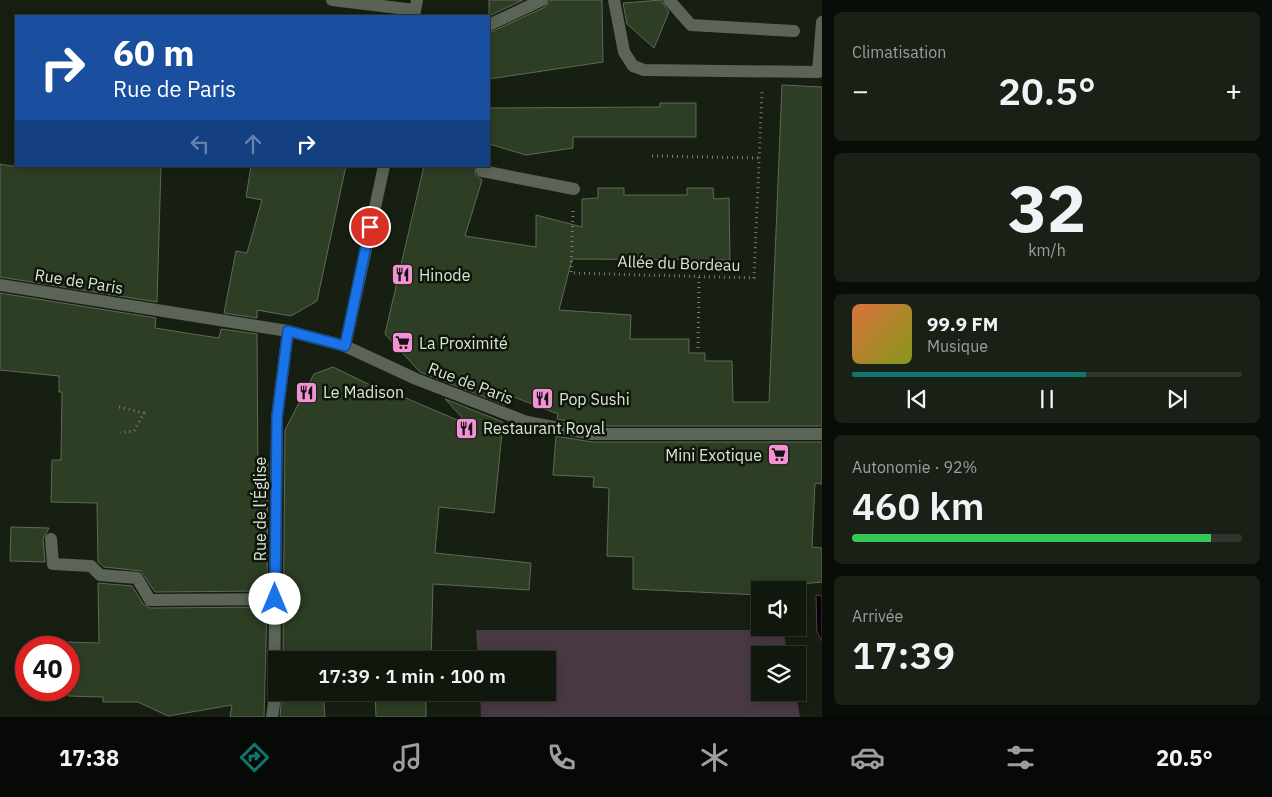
<!DOCTYPE html>
<html lang="fr">
<head>
<meta charset="utf-8">
<style>
	:root { --surface:#10170d; --page:#192016; --text:#f1f3f6; --muted:#9c9f9d; --line:#30362e; --accent:#0f766e }
	body { margin:0; font-family:"IBM Plex Sans",sans-serif; background:var(--page); color:var(--text); height:100vh; display:flex; flex-direction:column; font-size:19px; white-space:nowrap }
	* { box-sizing:border-box; margin:0 }
	p { font-size:16px; color:var(--muted) }
	.icon { flex:none; width:28px; height:28px; fill:none; stroke:currentColor; stroke-width:2; stroke-linecap:round; stroke-linejoin:round }
	.map { position:relative; flex:1; overflow:hidden }
	.details { display:flex; flex-direction:column; gap:12px; padding:12px; background:#090d07; width:450px }
	.details>* { flex:none }
	.banner { position:absolute; left:15px; top:15px; width:475px; height:152px; border-radius:0px; box-shadow:0 2px 12px #0003,0 0 0 1px var(--line); background:#1a4fa0; color:#fff; overflow:hidden }
	.tools { position:absolute; left:751px; top:581px; display:grid; gap:10px }
	.tools a { display:grid; place-items:center; width:55px; height:55px; border-radius:0px; background:var(--surface); box-shadow:0 2px 12px #0003,0 0 0 1px var(--line); font-size:25px }
	.speed { position:absolute; left:15px; top:636px; display:flex; gap:10px; font-size:25px; font-weight:700; text-align:center }
	.speed>* { display:grid; place-content:center; width:65px; height:65px; border-radius:50%; background:var(--surface); box-shadow:0 2px 12px #0003,0 0 0 1px var(--line); line-height:1 }
	.speed .limit { border:8px solid #d22; background:#fff; color:#111 }
	.pin { position:absolute; display:grid; place-items:center; width:42px; height:42px; color:#fff; margin:-21px; border:2px solid #fff; border-radius:50%; box-shadow:0 1px 5px #0007 }
	.me { position:absolute; width:55px; margin:-28px; rotate:0deg; stroke-linejoin:round; filter:drop-shadow(0 0 4px #0008) }
	.turn { display:flex; align-items:center; gap:18px; height:105px; padding:0 15px; font-size:22px }
	.turn .icon { width:65px; height:65px; stroke-width:2.5 }
	.turn b { display:block; font-size:35px; line-height:42px }
	.lanes { display:flex; align-items:center; height:48px; padding:0 15px; background:#0003; justify-content:center; gap:25px; direction:ltr }
	.lanes .off { opacity:.35 }
	.big { font-size:38px; font-weight:600; line-height:1.1 }
	.details .widget { flex:1; display:flex; flex-direction:column; justify-content:center; gap:8px; min-width:0; padding:0 18px; border-radius:8px; background:var(--page) }
	.details .dial { align-items:center; gap:0 }
	.dial b { font-size:65px; line-height:1 }
	.song { display:flex; align-items:center; gap:15px }
	.cover { width:60px; height:60px; border-radius:8px; background:linear-gradient(135deg,hsl(20 70% 55%),hsl(70 70% 35%)) }
	.played { height:5px; border-radius:2px; background:linear-gradient(90deg,var(--accent) 60%,var(--line) 60%) }
	.keys { display:flex; justify-content:space-around; direction:ltr }
	.heat { display:flex; justify-content:space-between; align-items:center; font-size:28px; direction:ltr }
	.charge { height:8px; border-radius:4px; background:linear-gradient(90deg,#34c759 92%,var(--line) 0) }
	.trip { position:absolute; left:268px; top:651px; width:288px; height:50px; border-radius:0px; background:var(--surface); box-shadow:0 2px 12px #0003,0 0 0 1px var(--line); font-weight:600; line-height:50px; text-align:center }
	.dock { display:flex; height:80px; justify-content:space-around; align-items:center; background:#060905; color:var(--muted) }
	.dock .icon { width:35px; height:35px }
	.dock .current { color:var(--accent) }
	.dock b { font-size:22px; color:var(--text) }
	main { display:flex; flex:1; min-height:0 }
	.map>svg:first-child { display:block }
	.green { fill:#493944 }
	.water { fill:#0d0008; stroke:#4b4446 }
	.building { fill:#2e3e25; stroke:#5e6a58 }
	.lines { fill:none; stroke-linecap:round; stroke-linejoin:round }
	.path { stroke:#777e72; stroke-width:3; stroke-dasharray:1 4; stroke-linecap:butt }
	.service { stroke:#5c6458; stroke-width:12 }
	.minor { stroke:#5c6458; stroke-width:12 }
	.tertiary { stroke:#5c6458; stroke-width:12 }
	.route-casing { stroke:#114b97; stroke-width:12 }
	.route { stroke:#1a73e8; stroke-width:9 }
	.labels { text-anchor:middle; stroke-width:5; stroke-linejoin:round; paint-order:stroke }
	.street-label { font-size:16px; fill:#dce2d8; stroke:#0d1608 }
	.poi-label { font-size:16px; fill:#dce2d8; stroke:#0d1608; text-anchor:start }
</style>
</head>
<body>
<main>
<div class="map">
<svg width="822" height="717" viewBox="0 0 822 717">
	<rect width="100%" height="100%" fill="#161f11"/>
	<path class="green" d="M 476,630 L 783,630 L 788,655 L 760,655 L 760,692 L 796,693 L 800,717 L 481,717 L 480,693 L 546,692 L 546,660 L 478,660 Z"/>
	<path class="water" d="M 816,595 L 822,596 L 822,641 L 817,632 Z"/>
	<g class="building">
		<path d="M 489,0 L 523,0 L 489,16 Z"/>
		<path d="M 550,0 L 602,0 L 603,62 L 489,79 L 489,33 L 545,7 Z"/>
		<path d="M 661,0 L 669,12 L 654,48 L 627,24 L 623,3 Z"/>
		<path d="M 782,85 L 822,87 L 822,426 L 593,426 L 557,419 L 558,414 L 506,394 L 505,405 L 420,372 L 385,334 L 424,166 L 476,166 L 475,174 L 482,180 L 465,236 L 536,247 L 536,215 L 582,227 L 582,199 L 598,198 L 598,188 L 624,188 L 624,195 L 687,195 L 687,188 L 713,188 L 714,199 L 729,198 L 730,260 L 572,259 L 559,310 L 631,315 L 630,339 L 689,339 L 689,353 L 705,353 L 705,361 L 732,361 L 733,402 L 769,402 Z"/>
		<path d="M 660,103 L 696,103 L 696,137 L 573,137 L 573,148 L 526,155 L 489,144 L 489,108 L 660,107 Z"/>
		<path d="M 0,164 L 11,166 L 161,166 L 157,302 L 0,277 Z"/>
		<path d="M 251,166 L 346,166 L 317,301 L 291,316 L 257,310 L 257,318 L 224,313 L 236,251 L 247,253 L 262,200 L 246,197 Z"/>
		<path d="M 0,293 L 156,318 L 155,328 L 192,334 L 219,338 L 221,329 L 257,334 L 258,482 L 268,462 L 267,591 L 155,592 L 141,571 L 104,567 L 98,562 L 97,503 L 51,502 L 52,460 L 61,460 L 62,392 L 59,392 L 59,376 L 0,370 Z"/>
		<path d="M 333,367 L 393,396 L 394,393 L 469,425 L 445,399 L 503,422 L 494,513 L 439,507 L 435,553 L 531,563 L 529,590 L 433,584 L 431,660 L 283,660 L 285,430 L 314,374 Z"/>
		<path d="M 556,436 L 592,442 L 822,442 L 822,484 L 815,483 L 812,547 L 822,548 L 822,582 L 762,588 L 760,595 L 633,589 L 633,557 L 607,556 L 609,488 L 593,487 L 594,477 L 553,475 Z"/>
		<path d="M 11,527 L 49,528 L 43,539 L 45,562 L 10,561 Z"/>
		<path d="M 98,583 L 132,586 L 143,604 L 150,608 L 267,607 L 264,717 L 230,717 L 232,705 L 168,716 L 138,702 L 103,702 L 103,697 L 68,696 L 68,642 L 99,643 Z"/>
		<path d="M 282,692 L 323,692 L 325,717 L 280,717 Z"/>
		<path d="M 375,692 L 426,692 L 426,717 L 376,717 Z"/>
	</g>
	<g class="lines">
		<g class="path">
			<path d="M 652,156 L 759,158"/>
			<path d="M 573,211 L 571,273 L 754,278 L 762,92"/>
			<path d="M 698,348 L 699,276"/>
			<path d="M 119,407 L 144,413 L 134,431 L 120,433"/>
		</g>
		<g class="service">
			<path d="M 614,0 L 624,52 L 633,66 L 644,70 L 818,72 L 822,22"/>
			<path d="M 669,0 L 691,25 L 794,31"/>
			<path d="M 482,171 L 574,189"/>
			<path d="M 51,539 L 53,564 L 91,566 L 100,575 L 137,578 L 150,600 L 275,599"/>
		</g>
		<g class="minor">
			<path d="M 332,0 L 415,10"/>
			<path d="M 489,25 L 542,0"/>
			<path d="M 0,285 L 288,331"/>
		</g>
		<g class="tertiary">
			<path d="M 414,16 L 417,0"/>
			<path d="M 345,346 L 384,166"/>
			<path d="M 272,717 L 274,704 L 277,417 L 288,331 L 345,346 L 416,379 L 527,422 L 592,434 L 822,434"/>
		</g>
	</g>
	<g class="lines">
		<defs>
			<path id="route" d="M 275,599 L 277,417 L 288,331 L 345,346 L 370,227"/>
		</defs>
		<use href="#route" class="route-casing"/>
		<use href="#route" class="route"/>
	</g>
	<defs>
		<symbol id="restaurant-square" viewBox="-11 -11 22 22"><rect x="-9" y="-9" width="18" height="18" rx="4" fill="#f391d5" stroke="#0d1608"/><path d="M-5-6h1v4h1v-4h1v4h1v-4h1v5L-1.5 .5V6h-2V.5L-5-1ZM5-6V6H3V1.5H1.5Q1.5-4 5-6Z" fill="#111"/></symbol>
		<symbol id="supermarket-square" viewBox="-11 -11 22 22"><rect x="-9" y="-9" width="18" height="18" rx="4" fill="#f391d5" stroke="#0d1608"/><path d="M-6-5.5h2.5l.6 2H6L4.5 2H-2.5L-4.4-4H-6ZM-1.5 3.2a1.3 1.3 0 1 0 .1 0ZM3 3.2a1.3 1.3 0 1 0 .1 0Z" fill="#111"/></symbol>
	</defs>
	<g fill-rule="evenodd">
		<use href="#restaurant-square" x="390" y="262" width="25" height="25"/>
		<use href="#supermarket-square" x="390" y="330" width="25" height="25"/>
		<use href="#restaurant-square" x="294" y="380" width="25" height="25"/>
		<use href="#restaurant-square" x="530" y="386" width="25" height="25"/>
		<use href="#restaurant-square" x="454" y="416" width="25" height="25"/>
		<use href="#supermarket-square" x="766" y="442" width="25" height="25"/>
	</g>
	<g class="labels">
		<g class="street-label">
			<text transform="translate(679 263) rotate(2)" y="6">Allée du Bordeau</text>
			<text transform="translate(79 281) rotate(9)" y="6">Rue de Paris</text>
			<text transform="translate(471 383) rotate(21)" y="6">Rue de Paris</text>
			<text transform="translate(260 509) rotate(-90)" y="6">Rue de l'Église</text>
		</g>
		<g class="poi-label">
			<text x="419" y="281">Hinode</text>
			<text x="419" y="349">La Proximité</text>
			<text x="323" y="398">Le Madison</text>
			<text x="559" y="405">Pop Sushi</text>
			<text x="483" y="434">Restaurant Royal</text>
			<text x="762" y="461" text-anchor="end">Mini Exotique</text>
		</g>
	</g>
</svg>
<div class="tools">
<a><svg class="icon" aria-label="sound" viewBox="0 0 24 24"><path d="M4 9h4l5-4v14l-5-4H4zM17 9q2 3 0 6"/></svg></a>
<a><svg class="icon" aria-label="layers" viewBox="0 0 24 24"><path d="M12 4l9 5-9 5-9-5zM3 14l9 5 9-5"/></svg></a>
</div>
<div class="speed"><div class="limit">40</div></div>
<div class="pin" style="left:370px;top:227px;background:#d93025"><svg class="icon" aria-label="arrive" viewBox="0 0 24 24"><path d="M6 21V4h12l-3 4 3 4H6"/></svg></div>
<svg class="me" style="left:275px;top:599px" viewBox="-20 -20 40 40"><circle r="19" fill="#fff"/><path d="M0-13L10 11 0 6-10 11z" fill="#1a73e8"/></svg>
<div class="trip">17:39 · 1 min · 100 m</div>
<div class="banner">
<div class="turn"><svg class="icon" aria-label="right" viewBox="0 0 24 24"><path d="M7 20v-9h11M14 6l5 5-5 5"/></svg><div><b>60 m</b>Rue de Paris</div></div>
<div class="lanes"><svg class="icon off" aria-label="left" viewBox="0 0 24 24"><path d="M17 20v-9H6M10 6l-5 5 5 5"/></svg><svg class="icon off" aria-label="ahead" viewBox="0 0 24 24"><path d="M12 20V5M6 11l6-6 6 6"/></svg><svg class="icon" aria-label="right" viewBox="0 0 24 24"><path d="M7 20v-9h11M14 6l5 5-5 5"/></svg></div>
</div>
</div>
<section class="details">
<div class="widget"><p>Climatisation</p>
<div class="heat"><a>−</a><b class="big">20.5°</b><a>+</a></div>
</div>
<div class="widget dial"><b>32</b><p>km/h</p></div>
<div class="widget">
<div class="song"><i class="cover"></i><div><b>99.9 FM</b><p>Musique</p></div></div>
<div class="played"></div>
<div class="keys"><svg class="icon" aria-label="previous" viewBox="0 0 24 24"><path d="M18 5L8 12l10 7zM5 5v14"/></svg><svg class="icon" aria-label="pause" viewBox="0 0 24 24"><path d="M8 5v14M16 5v14"/></svg><svg class="icon" aria-label="next" viewBox="0 0 24 24"><path d="M6 5l10 7-10 7zM19 5v14"/></svg></div>
</div>
<div class="widget"><p>Autonomie · 92%</p><b class="big">460 km</b><div class="charge"></div></div>
<div class="widget"><p>Arrivée</p><b class="big">17:39</b></div>
</section>
</main>
<nav class="dock">
<b>17:38</b>
<svg class="icon current" aria-label="directions" viewBox="0 0 24 24"><path d="M12 3l9 9-9 9-9-9zM9 14v-3h6M13 9l2 2-2 2"/></svg>
<svg class="icon" aria-label="music" viewBox="0 0 24 24"><path d="M9 18V5l10-2v13"/><circle cx="6" cy="18" r="3"/><circle cx="16" cy="16" r="3"/></svg>
<svg class="icon" aria-label="phone" viewBox="0 0 24 24"><path d="M5 4h4l2 5-3 2q2 4 5 5l2-3 5 2v4C11 20 4 13 5 4z"/></svg>
<svg class="icon" aria-label="climate" viewBox="0 0 24 24"><path d="M12 3v18M4 7l16 10M4 17L20 7"/></svg>
<svg class="icon" aria-label="car" viewBox="0 0 24 24"><path d="M5 17H2v-5l4-1 3-4h7l3 4 3 1v5h-3M9 17h6M6 11h13"/><circle cx="7" cy="17" r="2"/><circle cx="17" cy="17" r="2"/></svg>
<svg class="icon" aria-label="filters" viewBox="0 0 24 24"><path d="M4 7h16M4 17h16"/><circle cx="9" cy="7" r="2"/><circle cx="15" cy="17" r="2"/></svg>
<b>20.5°</b>
</nav>
</body>
</html>
